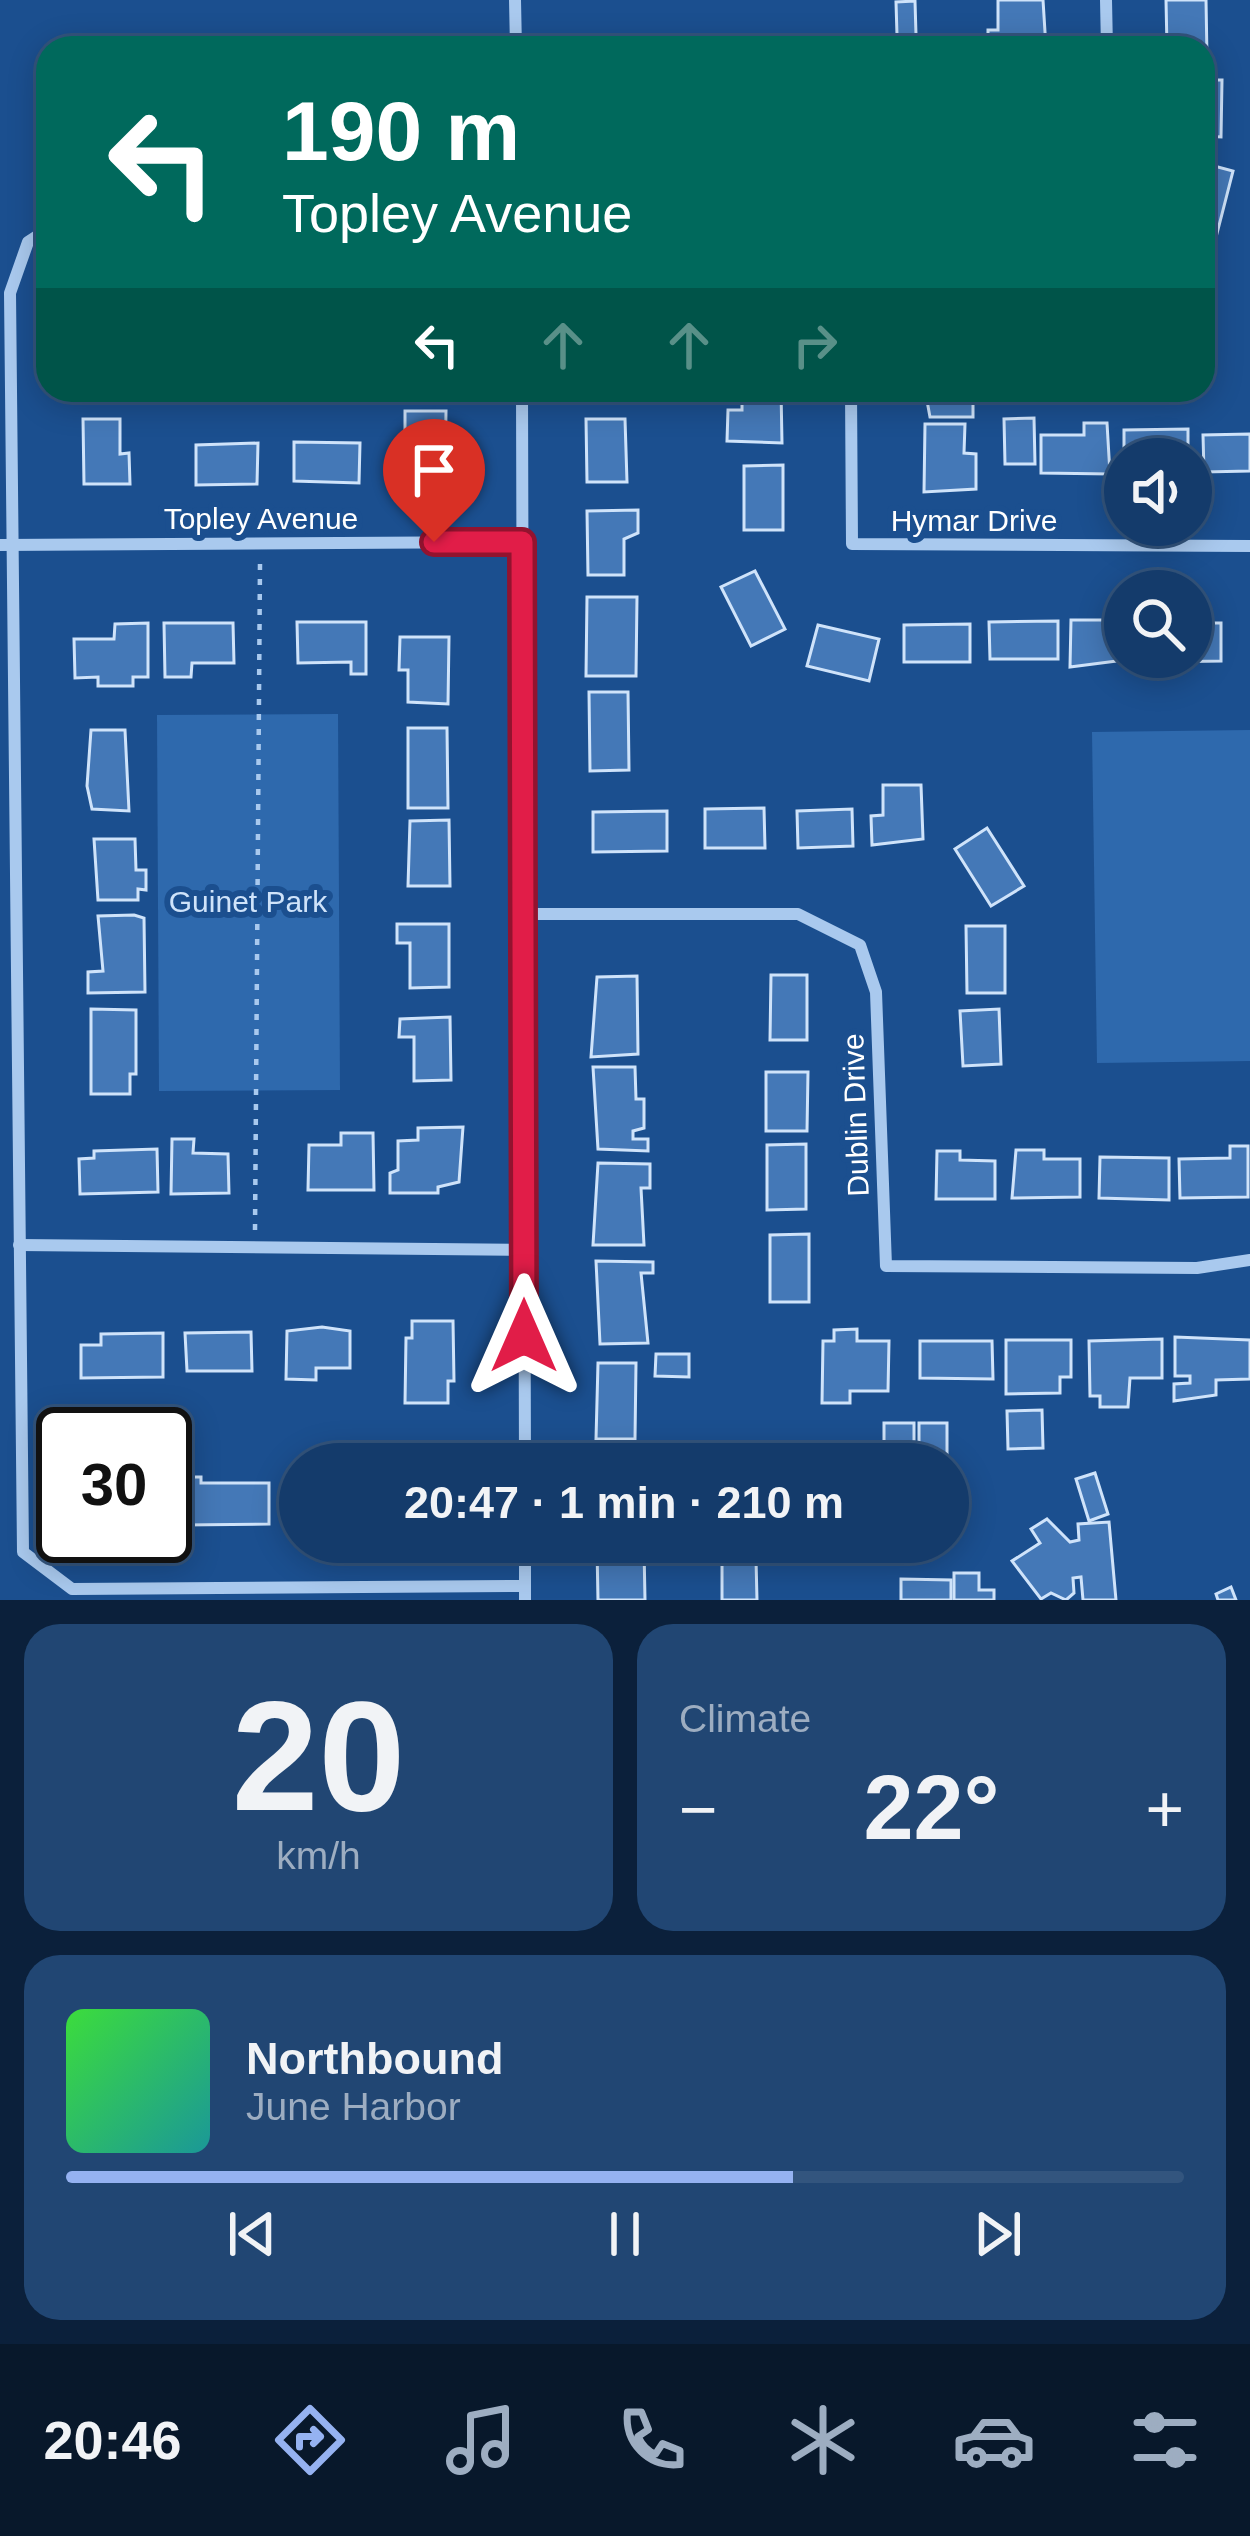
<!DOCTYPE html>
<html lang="en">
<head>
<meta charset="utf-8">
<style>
	:root { --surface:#143b6b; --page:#214673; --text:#f1f3f6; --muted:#9dadc1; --line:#33557e; --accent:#95b2f1 }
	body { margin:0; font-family:Arial,sans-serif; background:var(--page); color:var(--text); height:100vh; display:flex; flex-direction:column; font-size:45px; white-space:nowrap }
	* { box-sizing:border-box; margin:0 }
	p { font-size:39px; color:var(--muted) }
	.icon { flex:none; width:66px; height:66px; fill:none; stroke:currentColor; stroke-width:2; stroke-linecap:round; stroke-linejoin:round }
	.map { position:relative; height:1600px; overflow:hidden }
	.side { display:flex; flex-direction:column; gap:24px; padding:24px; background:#0b203b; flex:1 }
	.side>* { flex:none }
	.hud { position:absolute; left:36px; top:36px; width:1179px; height:366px; border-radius:36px; box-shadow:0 6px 30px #0003,0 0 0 3px var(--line); background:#00695c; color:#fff; overflow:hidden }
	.fabs { position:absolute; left:1104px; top:438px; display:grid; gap:24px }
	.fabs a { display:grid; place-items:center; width:108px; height:108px; border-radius:50%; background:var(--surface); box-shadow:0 6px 30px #0003,0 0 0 3px var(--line); font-size:60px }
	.speed { position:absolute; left:36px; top:1407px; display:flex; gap:24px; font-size:60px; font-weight:700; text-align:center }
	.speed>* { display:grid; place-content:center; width:156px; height:156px; border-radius:50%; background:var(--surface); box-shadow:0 6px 30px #0003,0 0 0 3px var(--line); line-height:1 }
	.speed .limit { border:6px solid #111; border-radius:18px; background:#fff; color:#111 }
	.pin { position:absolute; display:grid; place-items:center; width:102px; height:102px; color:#fff; margin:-123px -51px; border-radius:50% 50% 50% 0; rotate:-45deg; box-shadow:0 0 12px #0007 }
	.pin .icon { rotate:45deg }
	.me { position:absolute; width:132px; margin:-66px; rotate:0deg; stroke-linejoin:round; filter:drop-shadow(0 0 9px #0008) }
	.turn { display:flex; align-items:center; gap:42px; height:252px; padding:0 48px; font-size:54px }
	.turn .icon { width:156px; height:156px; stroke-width:2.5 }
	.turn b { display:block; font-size:84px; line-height:102px }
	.lanes { display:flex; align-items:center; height:114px; padding:0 48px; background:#0003; justify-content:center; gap:60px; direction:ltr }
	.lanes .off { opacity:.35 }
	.big { font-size:90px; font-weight:800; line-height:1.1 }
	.side .card { flex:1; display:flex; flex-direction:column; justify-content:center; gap:18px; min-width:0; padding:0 42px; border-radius:36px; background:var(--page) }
	.side .dial { align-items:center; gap:0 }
	.dial b { font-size:156px; line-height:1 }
	.song { display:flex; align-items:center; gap:36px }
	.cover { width:144px; height:144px; border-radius:18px; background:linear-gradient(135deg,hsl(120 70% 55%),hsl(180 70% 35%)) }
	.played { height:12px; border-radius:6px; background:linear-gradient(90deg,var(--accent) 65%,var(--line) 65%) }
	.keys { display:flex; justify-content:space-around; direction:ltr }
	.heat { display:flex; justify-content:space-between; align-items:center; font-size:66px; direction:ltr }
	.side .tiles { flex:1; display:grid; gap:24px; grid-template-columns:1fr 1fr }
	.card:last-child { grid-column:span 2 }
	.trip { position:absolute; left:279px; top:1443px; width:690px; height:120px; border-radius:60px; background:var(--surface); box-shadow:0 6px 30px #0003,0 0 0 3px var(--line); font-weight:800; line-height:120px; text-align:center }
	.dock { display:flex; height:192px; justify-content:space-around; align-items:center; background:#08182b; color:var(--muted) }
	.dock .icon { width:84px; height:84px }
	.dock .current { color:var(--accent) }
	.dock b { font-size:54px; color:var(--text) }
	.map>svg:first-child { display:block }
	.green { fill:#2e69ad }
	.building { fill:#4478b7; stroke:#cfe3fa; stroke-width:3 }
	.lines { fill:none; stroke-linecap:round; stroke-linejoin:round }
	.path { stroke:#a9c9ee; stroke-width:4.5; stroke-dasharray:6 9; stroke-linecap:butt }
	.minor { stroke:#a9c9ee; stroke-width:12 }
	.route-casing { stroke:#92132f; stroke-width:30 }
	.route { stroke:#e11d48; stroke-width:21 }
	.labels { text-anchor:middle; stroke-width:12; stroke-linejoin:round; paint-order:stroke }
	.street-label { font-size:30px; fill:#fff; stroke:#1b4f8f }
	.park-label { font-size:30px; fill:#cfe3fa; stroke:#1b4f8f }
</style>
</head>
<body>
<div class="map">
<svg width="1250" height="1600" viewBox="0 0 1250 1600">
	<rect width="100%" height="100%" fill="#1b4f8f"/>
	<g class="green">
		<path d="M 338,714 L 340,1090 L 159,1091 L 157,715 Z"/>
		<path d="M 1250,730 L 1250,1061 L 1097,1063 L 1092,732 Z"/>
	</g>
	<g class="building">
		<path d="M 998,0 L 1043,0 L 1046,48 L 988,48 L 988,30 L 998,30 Z"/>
		<path d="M 1166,0 L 1206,0 L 1207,57 L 1203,48 L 1167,48 Z"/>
		<path d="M 915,1 L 916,35 L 897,35 L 896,2 Z"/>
		<path d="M 1203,80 L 1222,80 L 1221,137 L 1203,136 Z"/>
		<rect x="35" y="91" width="13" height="54"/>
		<path d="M 1203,163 L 1233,171 L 1213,249 L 1203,247 Z"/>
		<path d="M 742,390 L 781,390 L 782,443 L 727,441 L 728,410 L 742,410 Z"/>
		<path d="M 925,390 L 964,390 L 964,403 L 973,402 L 973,417 L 930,417 Z"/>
		<path d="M 405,411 L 446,411 L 445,479 L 405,479 Z"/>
		<path d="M 1034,418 L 1035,464 L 1005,464 L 1004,419 Z"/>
		<path d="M 83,419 L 120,419 L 120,454 L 129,453 L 130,484 L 84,484 Z"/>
		<path d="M 586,419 L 625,419 L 627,482 L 587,482 Z"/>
		<path d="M 1084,423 L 1107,423 L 1110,474 L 1041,473 L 1041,435 L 1084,435 Z"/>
		<path d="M 925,424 L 965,424 L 964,453 L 976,454 L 976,489 L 924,492 Z"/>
		<path d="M 1188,429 L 1188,459 L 1125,459 L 1124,473 L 1124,430 Z"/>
		<path d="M 1250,434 L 1250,471 L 1204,472 L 1203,435 Z"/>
		<path d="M 294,442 L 360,443 L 359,483 L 294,481 Z"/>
		<path d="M 258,443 L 257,484 L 196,485 L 196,445 Z"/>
		<path d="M 783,465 L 783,530 L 744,530 L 744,466 Z"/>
		<path d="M 638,510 L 638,533 L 624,539 L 624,575 L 588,575 L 587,511 Z"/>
		<path d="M 755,571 L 785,629 L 751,646 L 721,587 Z"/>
		<path d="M 587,597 L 637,597 L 636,676 L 586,676 Z"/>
		<path d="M 1071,620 L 1125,620 L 1125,657 L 1140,658 L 1070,667 Z"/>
		<path d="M 1058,621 L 1058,659 L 990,659 L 989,622 Z"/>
		<path d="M 297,622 L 366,622 L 366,674 L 351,674 L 351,662 L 298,663 Z"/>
		<path d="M 148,623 L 148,677 L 133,677 L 133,686 L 98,686 L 98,677 L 75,678 L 74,639 L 114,639 L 115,624 Z"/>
		<path d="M 164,623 L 233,623 L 234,663 L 192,663 L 191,677 L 165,677 Z"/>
		<path d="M 1191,623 L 1221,623 L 1221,661 L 1159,662 L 1159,657 L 1191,657 Z"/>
		<path d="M 970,624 L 970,662 L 904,662 L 904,625 Z"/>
		<path d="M 818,625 L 879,639 L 869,681 L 807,666 Z"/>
		<path d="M 400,637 L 449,637 L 448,704 L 408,702 L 408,670 L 399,670 Z"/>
		<path d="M 589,692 L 628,692 L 629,770 L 590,771 Z"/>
		<path d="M 408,728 L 447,728 L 448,808 L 408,808 Z"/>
		<path d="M 91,730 L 125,730 L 129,811 L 92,809 L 87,786 Z"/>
		<path d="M 883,785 L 921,785 L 923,839 L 872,845 L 871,816 L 883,815 Z"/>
		<path d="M 764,808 L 765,848 L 705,848 L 705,809 Z"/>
		<path d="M 852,809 L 853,846 L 798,848 L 797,811 Z"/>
		<path d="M 667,811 L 667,851 L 593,852 L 593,812 Z"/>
		<path d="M 449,820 L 450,886 L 408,886 L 410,821 Z"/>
		<path d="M 987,828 L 1024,886 L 991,906 L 955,849 Z"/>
		<path d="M 94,839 L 135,839 L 136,870 L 146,870 L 146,890 L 138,889 L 138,900 L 98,900 Z"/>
		<path d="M 134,915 L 144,918 L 145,992 L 88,993 L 88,972 L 103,971 L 98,916 Z"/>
		<path d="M 397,924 L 449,924 L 449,987 L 410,988 L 410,943 L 397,943 Z"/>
		<path d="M 966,926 L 1005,926 L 1005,993 L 967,993 Z"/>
		<path d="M 771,975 L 807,975 L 807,1040 L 770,1040 Z"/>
		<path d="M 637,976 L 638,1054 L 591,1057 L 597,977 Z"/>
		<path d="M 91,1009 L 136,1010 L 136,1074 L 130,1074 L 130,1094 L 91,1094 Z"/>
		<path d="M 999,1009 L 1001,1064 L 963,1066 L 960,1011 Z"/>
		<path d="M 450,1017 L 451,1080 L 414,1081 L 414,1037 L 399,1037 L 400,1019 Z"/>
		<path d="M 593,1067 L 635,1067 L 636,1099 L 644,1099 L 644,1128 L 633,1131 L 633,1139 L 648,1139 L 648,1151 L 598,1149 Z"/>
		<path d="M 766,1072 L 808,1072 L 807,1131 L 766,1131 Z"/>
		<path d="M 463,1127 L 459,1182 L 438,1187 L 438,1193 L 390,1193 L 390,1173 L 398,1170 L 398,1141 L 418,1140 L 418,1128 Z"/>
		<path d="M 341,1133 L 373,1133 L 374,1190 L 308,1190 L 309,1145 L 341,1145 Z"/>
		<path d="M 172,1139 L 194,1139 L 193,1153 L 228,1154 L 229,1193 L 171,1194 Z"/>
		<path d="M 806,1144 L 806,1209 L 767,1210 L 767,1145 Z"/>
		<path d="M 1230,1146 L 1248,1146 L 1248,1197 L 1180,1198 L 1179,1159 L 1230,1158 Z"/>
		<path d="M 157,1149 L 158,1192 L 80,1194 L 79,1159 L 94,1158 L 94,1151 Z"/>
		<path d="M 1016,1150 L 1044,1150 L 1044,1159 L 1080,1159 L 1080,1197 L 1012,1198 Z"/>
		<path d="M 937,1151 L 960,1151 L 960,1160 L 995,1161 L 995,1199 L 936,1199 Z"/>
		<path d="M 1100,1157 L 1169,1158 L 1169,1200 L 1099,1198 Z"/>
		<path d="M 598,1163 L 650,1164 L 650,1188 L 641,1188 L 644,1245 L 593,1245 Z"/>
		<path d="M 809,1234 L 809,1302 L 770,1302 L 770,1235 Z"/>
		<path d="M 596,1261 L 653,1262 L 653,1273 L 641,1273 L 648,1343 L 600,1344 Z"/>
		<path d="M 412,1321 L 453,1321 L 454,1381 L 448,1381 L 448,1403 L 405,1403 L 406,1338 L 412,1338 Z"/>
		<path d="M 322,1327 L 350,1331 L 350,1368 L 316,1368 L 316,1380 L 286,1379 L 287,1331 Z"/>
		<path d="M 857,1329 L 857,1341 L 889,1341 L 888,1391 L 850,1391 L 850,1403 L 822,1403 L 823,1341 L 834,1341 L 834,1330 Z"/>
		<path d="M 251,1332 L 252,1371 L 187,1371 L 185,1333 Z"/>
		<path d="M 163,1333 L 163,1377 L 81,1378 L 81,1345 L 101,1345 L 101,1334 Z"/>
		<path d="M 1175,1337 L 1250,1340 L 1250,1379 L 1216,1380 L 1216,1395 L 1174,1401 L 1174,1384 L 1190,1383 L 1190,1376 L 1175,1376 Z"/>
		<path d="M 1162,1339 L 1162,1378 L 1130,1378 L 1128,1407 L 1100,1407 L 1100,1396 L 1090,1396 L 1089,1341 Z"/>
		<path d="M 1006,1340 L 1071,1340 L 1071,1377 L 1060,1377 L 1060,1393 L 1006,1394 Z"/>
		<path d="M 920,1341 L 992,1341 L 993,1379 L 920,1378 Z"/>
		<path d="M 656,1354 L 689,1354 L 689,1377 L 655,1376 Z"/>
		<path d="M 598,1363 L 636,1363 L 635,1439 L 596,1439 Z"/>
		<path d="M 1042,1410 L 1043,1448 L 1008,1449 L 1007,1411 Z"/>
		<rect x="884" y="1423" width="30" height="41"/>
		<rect x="919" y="1423" width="28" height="34"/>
		<path d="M 454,1448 L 454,1464 L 393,1464 L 393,1450 Z"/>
		<path d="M 1095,1473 L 1108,1514 L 1089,1521 L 1076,1479 Z"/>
		<path d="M 184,1477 L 201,1477 L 201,1483 L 269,1483 L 269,1524 L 184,1525 Z"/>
		<path d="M 291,1483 L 300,1483 L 300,1522 L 290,1522 Z"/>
		<path d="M 1047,1519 L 1070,1542 L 1079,1540 L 1078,1524 L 1109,1522 L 1116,1600 L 1083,1600 L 1081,1577 L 1073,1578 L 1074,1593 L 1066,1600 L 1051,1593 L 1041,1599 L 1012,1561 L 1040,1543 L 1031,1529 Z"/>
		<path d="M 823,1542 L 871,1542 L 871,1549 L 854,1549 L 854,1561 L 823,1562 Z"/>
		<path d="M 597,1548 L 644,1548 L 645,1600 L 598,1600 Z"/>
		<path d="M 722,1559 L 756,1559 L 757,1600 L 722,1600 Z"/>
		<path d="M 954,1573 L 979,1573 L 979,1590 L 994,1590 L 994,1600 L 954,1600 Z"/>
		<path d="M 901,1579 L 951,1580 L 951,1600 L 901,1600 Z"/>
		<path d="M 1231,1587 L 1236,1600 L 1218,1600 L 1216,1594 Z"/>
	</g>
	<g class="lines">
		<path class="path" d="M 255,1230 L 260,563"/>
		<g class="minor">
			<path d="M 515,0 L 516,48"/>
			<path d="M 1106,0 L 1107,48"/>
			<path d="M 48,229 L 28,242 L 10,293 L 23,1552 L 72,1589 L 525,1586"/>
			<path d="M 522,390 L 525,1464"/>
			<path d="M 851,390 L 852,544 L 1250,546"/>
			<path d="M 0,545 L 522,542"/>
			<path d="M 523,914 L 798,914 L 860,945 L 876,992 L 886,1266 L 1197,1268 L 1250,1260"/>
			<path d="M 19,1245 L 524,1250"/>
			<path d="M 525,1542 L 525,1600"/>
		</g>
	</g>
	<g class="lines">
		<defs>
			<path id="route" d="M 434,542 L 522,542 L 524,1336"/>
		</defs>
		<use href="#route" class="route-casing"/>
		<use href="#route" class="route"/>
	</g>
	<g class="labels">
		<g class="street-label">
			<text x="261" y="529">Topley Avenue</text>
			<text x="974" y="531">Hymar Drive</text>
			<text transform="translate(856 1115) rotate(-92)" y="10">Dublin Drive</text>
		</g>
		<g class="park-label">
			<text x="248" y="912">Guinet Park</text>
		</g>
	</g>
</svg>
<div class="fabs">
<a><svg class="icon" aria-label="sound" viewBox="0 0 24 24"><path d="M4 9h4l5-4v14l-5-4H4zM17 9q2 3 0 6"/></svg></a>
<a><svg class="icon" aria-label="search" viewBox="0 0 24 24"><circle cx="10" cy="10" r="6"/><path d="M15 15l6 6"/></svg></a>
</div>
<div class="speed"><div class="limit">30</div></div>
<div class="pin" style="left:434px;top:542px;background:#d93025"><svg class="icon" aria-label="arrive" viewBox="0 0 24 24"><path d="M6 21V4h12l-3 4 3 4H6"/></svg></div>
<svg class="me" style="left:524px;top:1336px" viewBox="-20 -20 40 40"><path d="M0-17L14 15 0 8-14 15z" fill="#e11d48" stroke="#fff" stroke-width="4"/></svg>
<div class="trip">20:47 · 1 min · 210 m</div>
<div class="hud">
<div class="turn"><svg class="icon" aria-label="left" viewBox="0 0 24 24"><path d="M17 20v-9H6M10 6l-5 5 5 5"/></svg><div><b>190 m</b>Topley Avenue</div></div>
<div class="lanes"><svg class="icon" aria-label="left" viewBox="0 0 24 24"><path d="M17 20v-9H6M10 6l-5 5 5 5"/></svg><svg class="icon off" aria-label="ahead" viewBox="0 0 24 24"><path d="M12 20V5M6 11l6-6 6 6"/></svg><svg class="icon off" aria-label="ahead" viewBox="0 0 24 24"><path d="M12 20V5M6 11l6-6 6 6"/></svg><svg class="icon off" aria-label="right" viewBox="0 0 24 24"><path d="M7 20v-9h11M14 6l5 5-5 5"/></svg></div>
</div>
</div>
<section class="side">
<div class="tiles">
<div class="card dial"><b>20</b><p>km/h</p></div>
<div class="card"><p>Climate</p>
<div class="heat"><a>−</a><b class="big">22°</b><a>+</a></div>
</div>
<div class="card">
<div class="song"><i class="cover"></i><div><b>Northbound</b><p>June Harbor</p></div></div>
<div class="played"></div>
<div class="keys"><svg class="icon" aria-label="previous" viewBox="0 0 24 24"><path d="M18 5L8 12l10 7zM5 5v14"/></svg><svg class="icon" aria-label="pause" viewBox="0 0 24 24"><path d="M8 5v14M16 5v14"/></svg><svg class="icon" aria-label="next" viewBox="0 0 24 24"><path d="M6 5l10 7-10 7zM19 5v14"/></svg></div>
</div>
</div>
</section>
<nav class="dock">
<b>20:46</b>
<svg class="icon current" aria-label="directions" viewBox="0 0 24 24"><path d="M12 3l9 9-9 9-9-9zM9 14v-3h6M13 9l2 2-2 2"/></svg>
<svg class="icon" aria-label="music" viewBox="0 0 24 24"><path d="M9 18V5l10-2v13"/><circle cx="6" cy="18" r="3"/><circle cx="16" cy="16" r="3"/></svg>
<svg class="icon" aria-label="phone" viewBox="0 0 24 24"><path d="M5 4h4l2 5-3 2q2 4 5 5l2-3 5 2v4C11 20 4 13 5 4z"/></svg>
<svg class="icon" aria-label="climate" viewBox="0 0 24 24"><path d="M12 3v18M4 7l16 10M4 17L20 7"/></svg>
<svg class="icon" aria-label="car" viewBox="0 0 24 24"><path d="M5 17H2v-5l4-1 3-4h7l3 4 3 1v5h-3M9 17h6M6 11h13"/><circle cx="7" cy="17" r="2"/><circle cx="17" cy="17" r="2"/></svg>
<svg class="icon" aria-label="filters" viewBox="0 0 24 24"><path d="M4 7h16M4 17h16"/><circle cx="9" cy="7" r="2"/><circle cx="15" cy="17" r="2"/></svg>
</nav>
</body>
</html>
